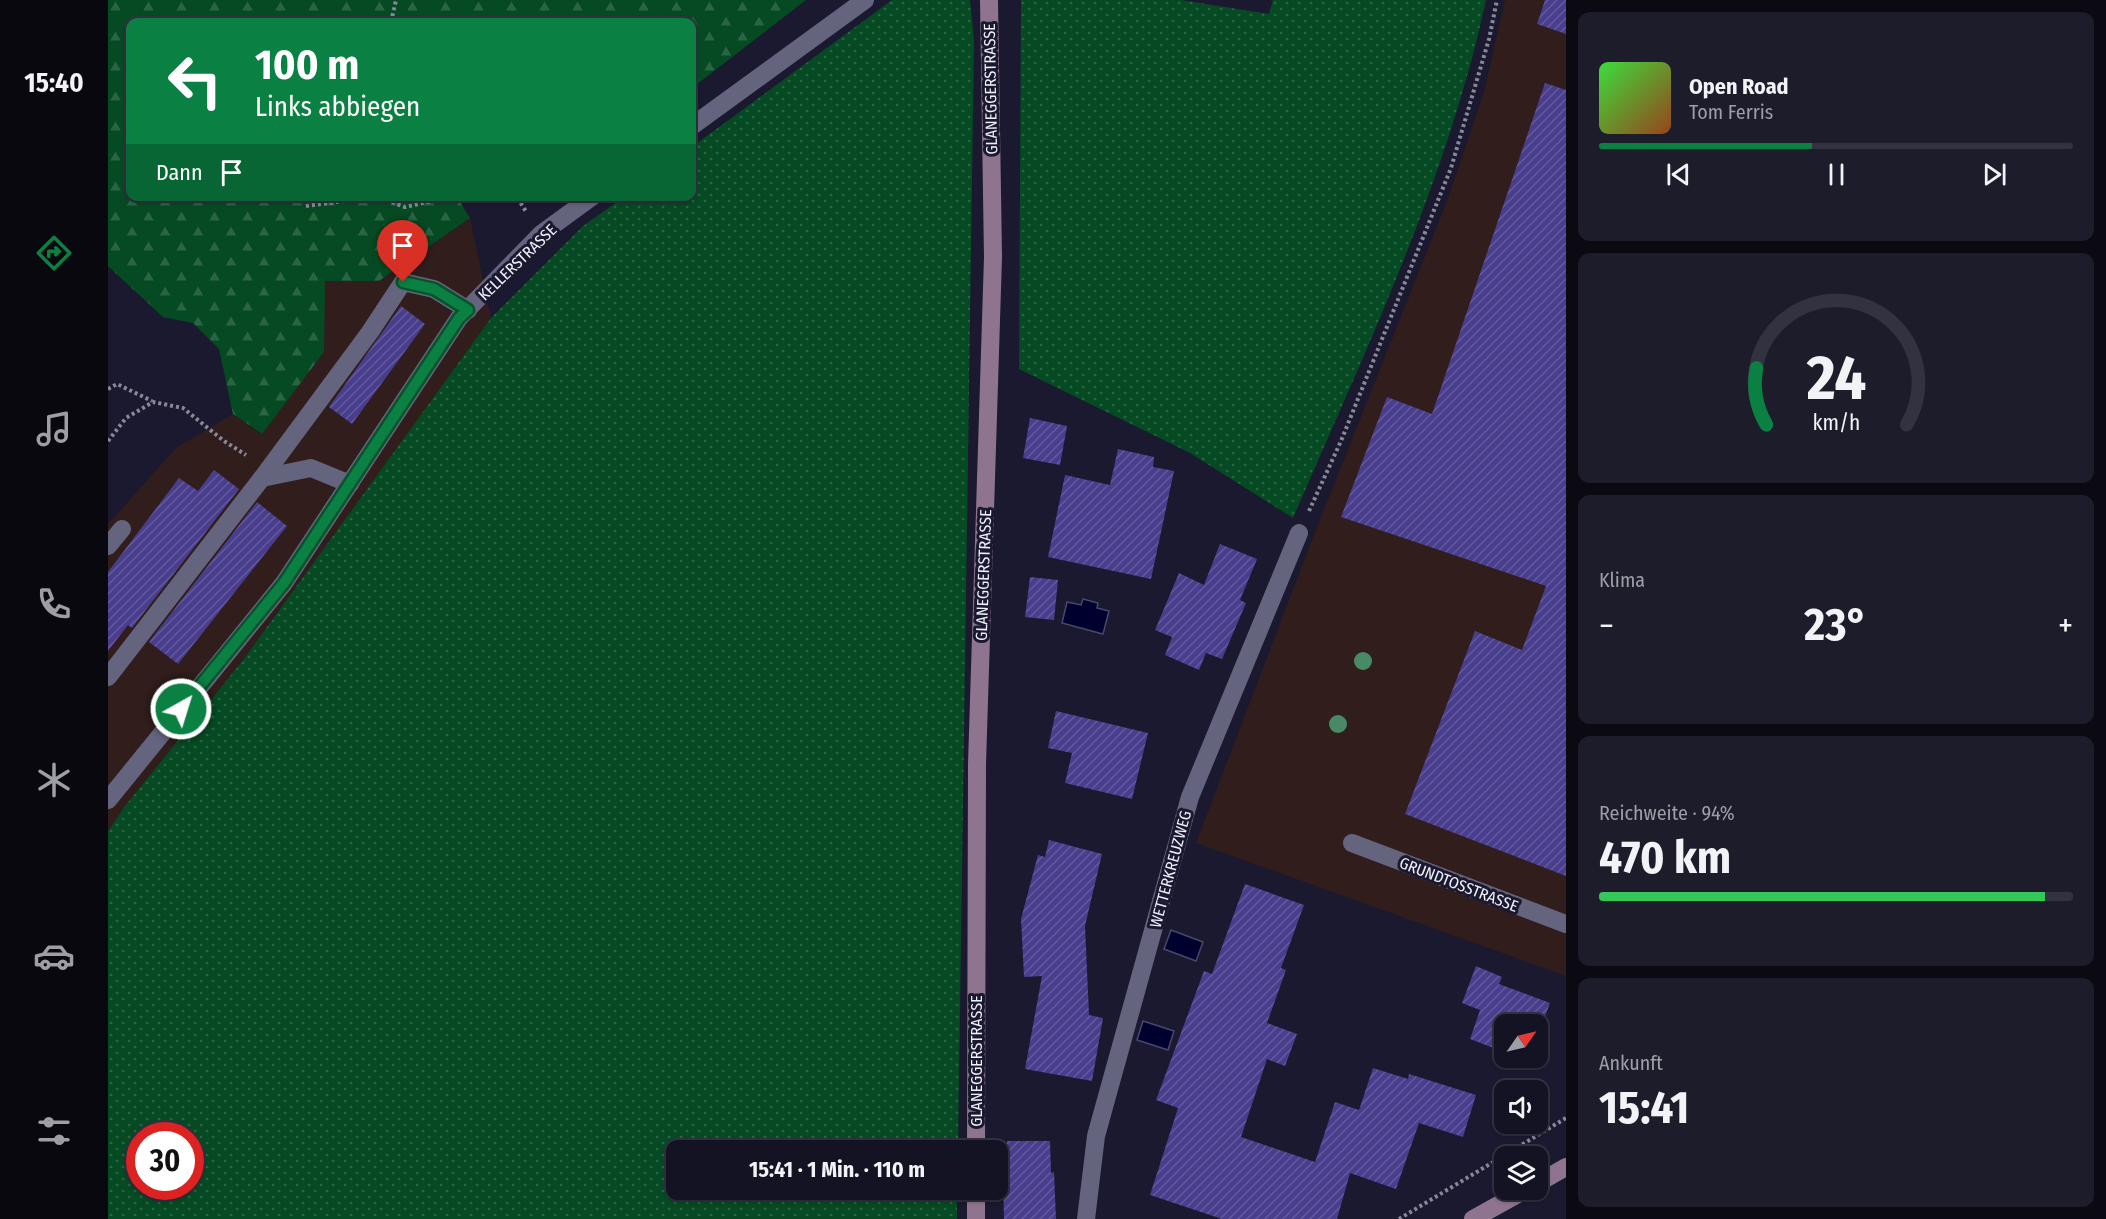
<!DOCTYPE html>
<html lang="de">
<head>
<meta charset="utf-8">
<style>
	:root { --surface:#141323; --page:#1d1c2b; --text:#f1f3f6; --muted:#9d9ea6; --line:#333241; --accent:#0b8043 }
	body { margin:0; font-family:"Fira Sans Condensed",sans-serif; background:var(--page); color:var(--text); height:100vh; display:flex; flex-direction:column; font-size:22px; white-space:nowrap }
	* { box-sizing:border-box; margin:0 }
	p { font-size:20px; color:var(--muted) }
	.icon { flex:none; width:33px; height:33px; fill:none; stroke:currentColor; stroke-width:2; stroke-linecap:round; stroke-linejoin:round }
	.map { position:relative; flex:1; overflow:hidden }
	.details { display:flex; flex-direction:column; gap:12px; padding:12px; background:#0b0a13; width:540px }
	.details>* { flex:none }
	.guide { position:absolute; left:18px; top:18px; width:570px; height:183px; border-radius:12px; box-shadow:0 2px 4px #0004,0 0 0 2px var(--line); background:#0b8043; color:#fff; overflow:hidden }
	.needle { width:39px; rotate:56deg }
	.buttons { position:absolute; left:1386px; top:1014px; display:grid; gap:12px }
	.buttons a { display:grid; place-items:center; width:54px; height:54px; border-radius:12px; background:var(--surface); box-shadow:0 2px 4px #0004,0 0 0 2px var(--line); font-size:30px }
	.speed { position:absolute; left:18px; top:1122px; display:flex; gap:12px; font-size:30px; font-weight:700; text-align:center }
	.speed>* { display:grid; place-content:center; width:78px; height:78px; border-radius:50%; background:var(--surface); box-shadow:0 2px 4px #0004,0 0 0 2px var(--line); line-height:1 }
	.speed .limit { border:9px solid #d22; background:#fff; color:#111 }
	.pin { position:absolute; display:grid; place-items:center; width:51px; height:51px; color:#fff; margin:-62px -26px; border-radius:50% 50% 50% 0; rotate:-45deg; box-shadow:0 0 6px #0007 }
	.pin .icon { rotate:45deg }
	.me { position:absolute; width:66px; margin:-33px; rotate:39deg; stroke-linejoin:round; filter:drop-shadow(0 0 4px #0008) }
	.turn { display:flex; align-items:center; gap:21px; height:126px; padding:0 30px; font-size:27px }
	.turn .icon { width:78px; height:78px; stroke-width:2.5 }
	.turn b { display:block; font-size:42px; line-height:51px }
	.then { display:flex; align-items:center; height:57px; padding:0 30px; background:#0003; gap:12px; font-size:22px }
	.big { font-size:45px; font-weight:700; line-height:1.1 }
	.details .widget { flex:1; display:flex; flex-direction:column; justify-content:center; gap:9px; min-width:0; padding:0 21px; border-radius:12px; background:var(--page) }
	.details .dial { align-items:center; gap:0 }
	.dial svg { height:156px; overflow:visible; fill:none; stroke:var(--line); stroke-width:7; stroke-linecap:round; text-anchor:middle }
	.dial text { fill:var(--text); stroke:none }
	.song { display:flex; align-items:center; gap:18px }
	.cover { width:72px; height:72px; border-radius:9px; background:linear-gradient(135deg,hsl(120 70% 55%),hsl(20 70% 35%)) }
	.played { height:6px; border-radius:3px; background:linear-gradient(90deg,var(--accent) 45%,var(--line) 45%) }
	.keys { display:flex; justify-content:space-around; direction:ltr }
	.heat { display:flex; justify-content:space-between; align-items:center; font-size:33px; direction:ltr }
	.charge { height:9px; border-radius:4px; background:linear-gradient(90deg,#34c759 94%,var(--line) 0) }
	.trip { position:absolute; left:558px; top:1140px; width:342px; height:60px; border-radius:12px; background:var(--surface); box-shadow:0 2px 4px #0004,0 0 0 2px var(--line); font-weight:700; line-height:60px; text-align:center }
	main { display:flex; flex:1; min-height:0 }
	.menu { display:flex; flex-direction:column; width:108px; justify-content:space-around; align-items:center; background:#08080e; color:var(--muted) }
	.menu .icon { width:42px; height:42px }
	.menu .current { color:var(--accent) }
	.menu b { font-size:27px; color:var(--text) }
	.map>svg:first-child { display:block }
	.commercial { fill:#301d1c }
	.grass { fill:url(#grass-dots); fill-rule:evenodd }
	.forest { fill:url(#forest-firs) }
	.water { fill:#00002e; stroke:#48486c; stroke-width:1.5 }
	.building { fill:url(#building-hatch) }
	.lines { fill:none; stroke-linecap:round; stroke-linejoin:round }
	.path { stroke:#889; stroke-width:4; stroke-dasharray:3 3; stroke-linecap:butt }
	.lane { stroke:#64647f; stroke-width:18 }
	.street { stroke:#64647f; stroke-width:18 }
	.secondary { stroke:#8f7490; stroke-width:18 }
	.tree { fill:#488967 }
	.route-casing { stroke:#07532c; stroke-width:15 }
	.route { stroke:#0b8043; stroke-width:10 }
	.labels { text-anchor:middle; stroke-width:6; stroke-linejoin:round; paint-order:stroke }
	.street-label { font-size:16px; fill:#f0f0fd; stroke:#1a192f }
</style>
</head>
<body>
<main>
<nav class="menu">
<b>15:40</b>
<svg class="icon current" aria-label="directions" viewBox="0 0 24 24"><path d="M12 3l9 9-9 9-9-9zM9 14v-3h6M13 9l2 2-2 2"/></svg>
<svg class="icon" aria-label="music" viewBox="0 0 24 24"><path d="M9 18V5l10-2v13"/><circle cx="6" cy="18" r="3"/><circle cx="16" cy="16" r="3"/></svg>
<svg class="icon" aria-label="phone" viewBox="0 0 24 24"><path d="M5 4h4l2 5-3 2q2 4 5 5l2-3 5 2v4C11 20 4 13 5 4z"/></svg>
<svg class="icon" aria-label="climate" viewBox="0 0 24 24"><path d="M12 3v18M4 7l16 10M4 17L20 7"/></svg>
<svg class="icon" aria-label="car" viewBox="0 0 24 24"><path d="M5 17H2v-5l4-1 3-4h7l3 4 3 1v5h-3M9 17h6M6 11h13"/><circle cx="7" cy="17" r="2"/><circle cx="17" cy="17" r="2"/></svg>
<svg class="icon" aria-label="filters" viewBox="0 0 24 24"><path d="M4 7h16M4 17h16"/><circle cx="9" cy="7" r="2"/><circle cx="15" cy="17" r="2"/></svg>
</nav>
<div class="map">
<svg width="1458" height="1219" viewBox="0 0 1458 1219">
	<defs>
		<pattern id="grass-dots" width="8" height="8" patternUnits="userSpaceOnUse" patternTransform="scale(1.5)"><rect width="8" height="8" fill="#054a23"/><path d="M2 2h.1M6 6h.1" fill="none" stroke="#2a6444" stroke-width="1.8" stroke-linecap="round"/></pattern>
		<pattern id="forest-firs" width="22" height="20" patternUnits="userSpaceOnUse" patternTransform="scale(1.5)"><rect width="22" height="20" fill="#054a23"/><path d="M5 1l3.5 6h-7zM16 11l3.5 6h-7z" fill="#2a6444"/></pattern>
		<pattern id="building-hatch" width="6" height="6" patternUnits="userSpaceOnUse" patternTransform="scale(1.5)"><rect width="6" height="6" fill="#483e8d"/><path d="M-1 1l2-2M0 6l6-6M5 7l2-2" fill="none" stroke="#635a9e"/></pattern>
	</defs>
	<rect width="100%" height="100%" fill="#1a192f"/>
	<g class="commercial">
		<path d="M 1397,0 L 1458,0 L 1458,976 L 1088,843 L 1207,532 L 1339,201 L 1376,92 Z"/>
		<path d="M 362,218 L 383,318 L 135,660 L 17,806 L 0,831 L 0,524 L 68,448 L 125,414 L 153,434 L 216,352 L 216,281 L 271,281 Z"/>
	</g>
	<g class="grass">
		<path d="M 784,0 L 862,0 L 866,41 L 850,1150 L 568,1150 L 568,1190 L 849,1190 L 849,1219 L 0,1219 L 0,831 L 17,806 L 135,660 L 383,318 L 475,226 L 516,197 L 584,196 L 584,147 ZM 32,1136 L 82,1136 L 82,1186 L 32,1186 Z"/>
		<path d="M 913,0 L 1073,0 L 1161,14 L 1165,0 L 1378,0 C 1339,181 1258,349 1185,518 L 1082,453 L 911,369 Z"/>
	</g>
	<path class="forest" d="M 0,0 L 698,0 L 584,88 L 584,22 L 22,22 L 22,196 L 356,197 L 351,200 L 362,218 L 271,281 L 217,281 L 216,352 L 154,434 L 125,414 L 111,349 L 85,323 L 55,317 L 0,266 Z"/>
	<g class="water">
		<path d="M 975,599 L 990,603 L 989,608 L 1001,611 L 995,634 L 954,623 L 959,602 L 973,605 Z"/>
		<path d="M 1063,930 L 1095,942 L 1088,961 L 1056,949 Z"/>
		<path d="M 1035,1021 L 1066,1031 L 1060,1050 L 1029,1040 Z"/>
	</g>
	<g class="building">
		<path d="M 1437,0 L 1458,0 L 1458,34 L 1429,24 Z"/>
		<path d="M 1437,83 L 1458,90 L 1458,876 L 1297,814 L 1367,631 L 1414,650 L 1438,586 L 1233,517 L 1279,397 L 1324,414 Z"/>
		<path d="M 293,306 L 317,324 L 244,424 L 221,407 Z"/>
		<path d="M 922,418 L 959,426 L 952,465 L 915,458 Z"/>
		<path d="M 1010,449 L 1046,457 L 1045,467 L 1066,471 L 1043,579 L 940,557 L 957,475 L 1002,485 Z"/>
		<path d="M 106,470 L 131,489 L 24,628 L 20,625 L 0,651 L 0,572 L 71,478 L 90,491 Z"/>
		<path d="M 149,502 L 179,526 L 70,664 L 41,642 Z"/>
		<path d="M 1112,544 L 1149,559 L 1132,600 L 1138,603 L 1114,659 L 1098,653 L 1091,670 L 1057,655 L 1064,637 L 1047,630 L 1071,573 L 1096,585 Z"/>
		<path d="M 922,577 L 950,580 L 946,620 L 917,617 Z"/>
		<path d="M 948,711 L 1040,733 L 1024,799 L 957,783 L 964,753 L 940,748 Z"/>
		<path d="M 941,840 L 994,854 L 977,926 L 981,1015 L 995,1018 L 984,1081 L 917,1069 L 934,976 L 916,977 L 913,919 L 930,855 L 937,857 Z"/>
		<path d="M 1137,884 L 1196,905 L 1173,968 L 1178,970 L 1159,1023 L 1189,1034 L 1177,1066 L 1159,1059 L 1133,1137 L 1207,1162 L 1227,1102 L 1251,1110 L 1265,1068 L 1300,1079 L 1301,1074 L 1368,1095 L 1355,1137 L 1311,1123 L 1288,1189 L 1242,1173 L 1229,1219 L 1114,1219 L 1042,1195 L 1070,1108 L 1048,1100 L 1096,971 L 1104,974 Z"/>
		<path d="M 1368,966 L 1394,977 L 1391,984 L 1442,1003 L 1430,1036 L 1430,1024 L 1396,1024 L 1396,1052 L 1362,1039 L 1372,1010 L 1354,1003 Z"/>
		<path d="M 899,1141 L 942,1141 L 943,1173 L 946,1172 L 948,1219 L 896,1219 L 895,1173 L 899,1173 Z"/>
	</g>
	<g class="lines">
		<g class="path">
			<path d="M 283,22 L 288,0"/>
			<path d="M 267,196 L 297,207 L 347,196"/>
			<path d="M 403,196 L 412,202 L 419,213"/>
			<path d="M 198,206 L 267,197"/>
			<path d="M 0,389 L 9,384 L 44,401"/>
			<path d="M 0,441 L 18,418 L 45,402 L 75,408 L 116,441 L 138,455"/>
			<path d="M 1201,511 L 1233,441 L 1343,168 L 1381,39 L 1389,0"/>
			<path d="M 1291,1219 L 1458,1118"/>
		</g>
		<g class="lane">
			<path d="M 154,478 L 262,332 L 295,282 L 326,289 L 360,310"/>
			<path d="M 0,546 L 14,529"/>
			<path d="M 0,677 L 154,478 L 203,468 L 242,484"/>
			<path d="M 1244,843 L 1458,924"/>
		</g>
		<g class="street">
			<path d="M 584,126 L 757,0"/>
			<path d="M 0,800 L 176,583 L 351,318 L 433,234 L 485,196"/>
			<path d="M 978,1219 L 988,1136 L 1082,797 L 1191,533"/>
		</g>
		<g class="secondary">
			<path d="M 868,1150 L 869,764 L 885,257 L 881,0"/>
			<path d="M 1430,1183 L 1458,1167"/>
			<path d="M 868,1219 L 868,1190"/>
			<path d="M 1365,1219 L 1417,1190"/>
		</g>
	</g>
	<g class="tree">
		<circle cx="1255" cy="661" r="9"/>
		<circle cx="1230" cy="724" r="9"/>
	</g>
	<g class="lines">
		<defs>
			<path id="route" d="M 73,709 L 176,583 L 351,318 L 360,310 L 326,289 L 295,282"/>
		</defs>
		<use href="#route" class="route-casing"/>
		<use href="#route" class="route"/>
	</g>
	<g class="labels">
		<g class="street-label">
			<text transform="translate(882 89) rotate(-91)" y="6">GLANEGGERSTRASSE</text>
			<text transform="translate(409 262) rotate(-44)" y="6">KELLERSTRASSE</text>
			<text transform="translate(875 575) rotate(-88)" y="6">GLANEGGERSTRASSE</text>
			<text transform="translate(1062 869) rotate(-75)" y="6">WETTERKREUZWEG</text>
			<text transform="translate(1351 884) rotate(21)" y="6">GRUNDTOSSTRASSE</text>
			<text transform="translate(868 1061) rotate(-90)" y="6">GLANEGGERSTRASSE</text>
		</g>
	</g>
</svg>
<div class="buttons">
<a><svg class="needle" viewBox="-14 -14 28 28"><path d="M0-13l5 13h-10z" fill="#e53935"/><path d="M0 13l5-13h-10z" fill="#9d9ea6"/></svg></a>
<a><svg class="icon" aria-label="sound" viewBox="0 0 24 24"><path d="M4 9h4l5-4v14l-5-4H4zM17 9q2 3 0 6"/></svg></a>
<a><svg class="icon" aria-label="layers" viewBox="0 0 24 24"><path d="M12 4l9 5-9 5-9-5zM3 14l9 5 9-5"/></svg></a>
</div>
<div class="speed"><div class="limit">30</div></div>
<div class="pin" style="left:295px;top:282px;background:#d93025"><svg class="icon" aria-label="arrive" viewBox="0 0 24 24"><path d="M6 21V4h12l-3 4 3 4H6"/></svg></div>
<svg class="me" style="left:73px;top:709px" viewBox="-20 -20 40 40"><circle r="17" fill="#0b8043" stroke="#fff" stroke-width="3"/><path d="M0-11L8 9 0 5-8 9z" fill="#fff"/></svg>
<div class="trip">15:41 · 1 Min. · 110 m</div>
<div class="guide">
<div class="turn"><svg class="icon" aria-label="left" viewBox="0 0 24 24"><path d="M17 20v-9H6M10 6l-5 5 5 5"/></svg><div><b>100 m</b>Links abbiegen</div></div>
<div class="then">Dann<svg class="icon" aria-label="arrive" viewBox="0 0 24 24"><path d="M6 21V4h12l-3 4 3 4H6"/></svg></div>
</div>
</div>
<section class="details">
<div class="widget">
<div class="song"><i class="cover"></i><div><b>Open Road</b><p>Tom Ferris</p></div></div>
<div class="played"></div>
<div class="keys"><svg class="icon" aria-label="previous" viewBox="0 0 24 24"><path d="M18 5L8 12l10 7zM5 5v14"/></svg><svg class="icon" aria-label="pause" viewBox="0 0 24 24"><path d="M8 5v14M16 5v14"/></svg><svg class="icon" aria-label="next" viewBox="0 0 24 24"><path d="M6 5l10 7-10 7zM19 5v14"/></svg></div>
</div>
<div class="widget dial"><svg viewBox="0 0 100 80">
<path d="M14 69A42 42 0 1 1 86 69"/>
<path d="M14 69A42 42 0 0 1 9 40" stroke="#0b8043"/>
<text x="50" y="56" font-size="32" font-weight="700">24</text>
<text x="50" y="72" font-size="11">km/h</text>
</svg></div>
<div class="widget"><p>Klima</p>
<div class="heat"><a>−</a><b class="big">23°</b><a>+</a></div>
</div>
<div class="widget"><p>Reichweite · 94%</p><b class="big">470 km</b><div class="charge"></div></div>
<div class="widget"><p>Ankunft</p><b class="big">15:41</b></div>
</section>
</main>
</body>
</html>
